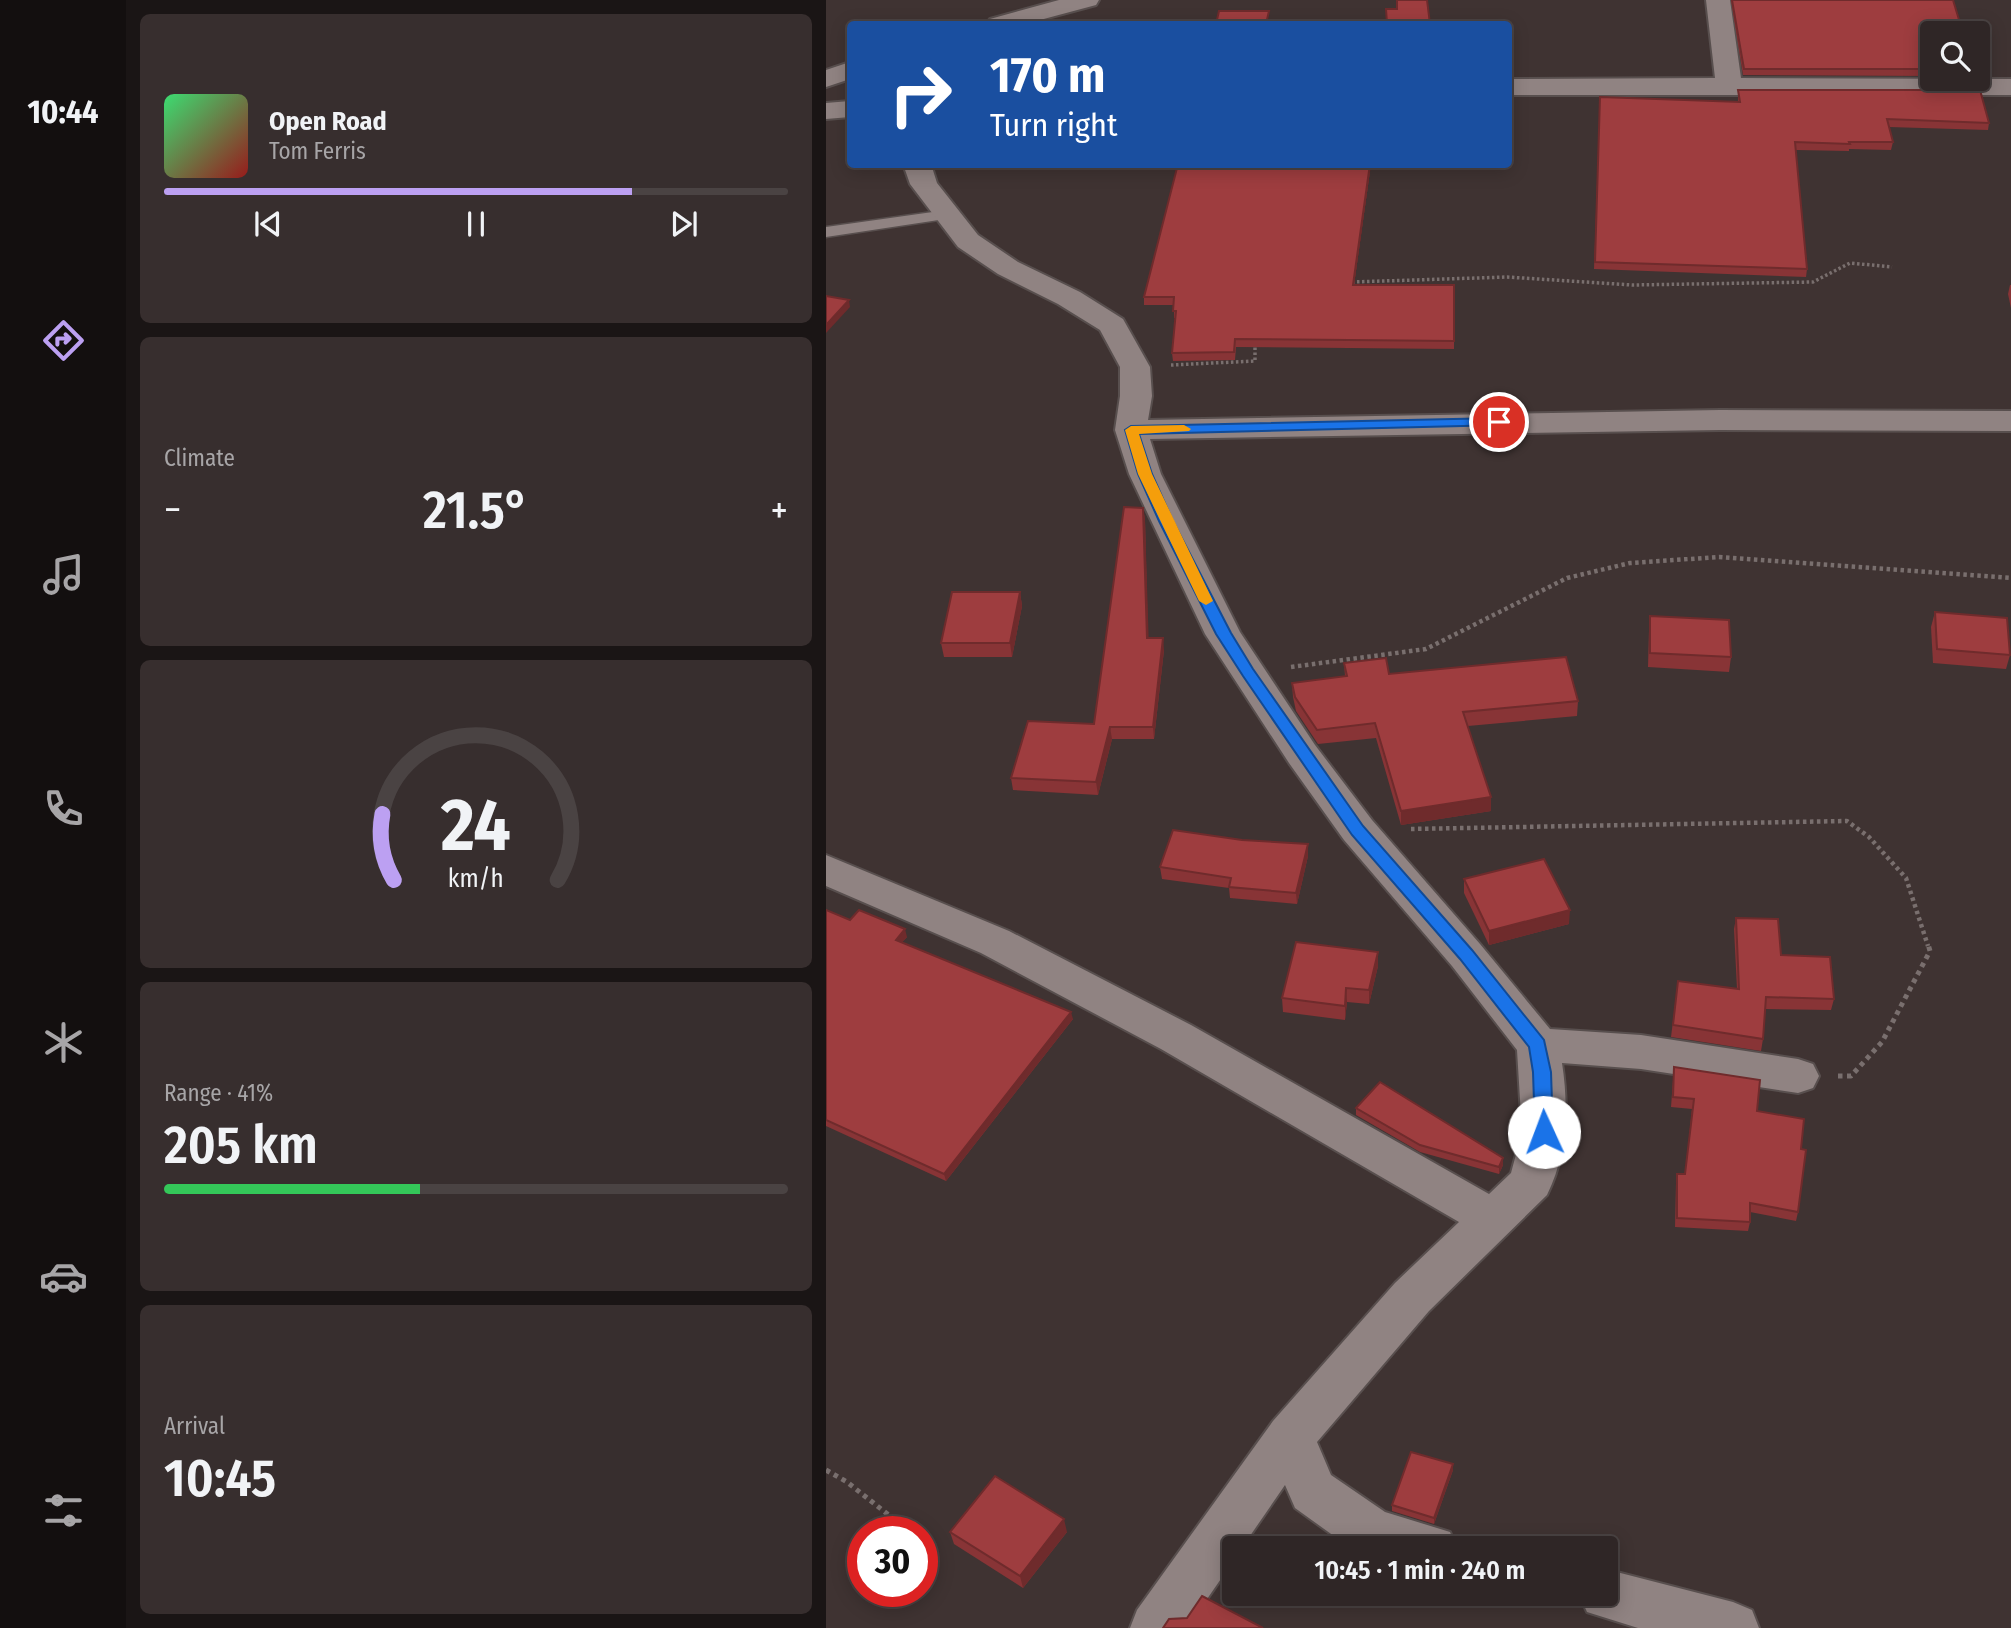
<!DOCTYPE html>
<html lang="en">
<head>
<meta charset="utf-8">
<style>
	:root { --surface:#2f2626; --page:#372e2e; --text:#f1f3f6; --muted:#a7a5a7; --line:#4a4343; --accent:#bca0f2 }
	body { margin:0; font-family:"Fira Sans Condensed",sans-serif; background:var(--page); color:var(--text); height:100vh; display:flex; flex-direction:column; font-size:26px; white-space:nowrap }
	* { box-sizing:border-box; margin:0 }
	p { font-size:23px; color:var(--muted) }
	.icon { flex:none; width:38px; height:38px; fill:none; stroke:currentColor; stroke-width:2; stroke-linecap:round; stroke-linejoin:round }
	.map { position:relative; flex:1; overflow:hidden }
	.drawer { display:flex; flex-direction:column; gap:14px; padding:14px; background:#1a1515; width:700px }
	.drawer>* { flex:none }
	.guide { position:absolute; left:21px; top:21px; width:665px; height:147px; border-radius:7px; box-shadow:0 4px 18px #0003,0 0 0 2px var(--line); background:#1a4fa0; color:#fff; overflow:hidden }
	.tools { position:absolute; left:1094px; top:21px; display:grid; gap:14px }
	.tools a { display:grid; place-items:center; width:70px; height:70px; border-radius:7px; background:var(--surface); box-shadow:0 4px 18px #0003,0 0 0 2px var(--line); font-size:35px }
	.speed { position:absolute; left:21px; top:1516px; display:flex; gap:14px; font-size:35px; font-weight:700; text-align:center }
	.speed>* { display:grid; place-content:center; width:91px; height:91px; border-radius:50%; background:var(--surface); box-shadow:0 4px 18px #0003,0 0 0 2px var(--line); line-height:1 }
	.speed .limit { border:10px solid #d22; background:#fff; color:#111 }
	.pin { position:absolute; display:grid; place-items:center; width:60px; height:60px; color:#fff; margin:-30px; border:4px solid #fff; border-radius:50%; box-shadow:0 2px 7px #0007 }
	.me { position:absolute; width:77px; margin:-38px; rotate:358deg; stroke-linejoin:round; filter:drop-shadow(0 0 5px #0008) }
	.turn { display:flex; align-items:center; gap:24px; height:147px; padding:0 28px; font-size:32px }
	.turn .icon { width:91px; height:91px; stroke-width:2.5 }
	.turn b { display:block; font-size:49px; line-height:60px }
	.big { font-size:52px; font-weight:600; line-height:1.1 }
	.drawer .widget { flex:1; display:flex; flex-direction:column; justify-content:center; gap:10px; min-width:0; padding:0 24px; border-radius:10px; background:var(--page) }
	.drawer .dial { align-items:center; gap:0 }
	.dial svg { height:182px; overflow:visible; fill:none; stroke:var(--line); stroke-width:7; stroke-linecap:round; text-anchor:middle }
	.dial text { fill:var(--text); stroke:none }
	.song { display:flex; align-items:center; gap:21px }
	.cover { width:84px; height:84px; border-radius:10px; background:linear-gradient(135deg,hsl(140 70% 55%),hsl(0 70% 35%)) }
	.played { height:7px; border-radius:4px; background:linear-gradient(90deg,var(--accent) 75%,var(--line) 75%) }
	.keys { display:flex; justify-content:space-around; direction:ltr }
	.heat { display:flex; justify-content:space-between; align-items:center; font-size:38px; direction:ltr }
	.charge { height:10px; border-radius:5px; background:linear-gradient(90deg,#34c759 41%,var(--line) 0) }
	.trip { position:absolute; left:396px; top:1536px; width:396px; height:70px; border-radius:7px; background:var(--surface); box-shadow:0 4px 18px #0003,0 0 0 2px var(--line); font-weight:600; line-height:70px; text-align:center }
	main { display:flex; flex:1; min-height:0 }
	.tab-bar { display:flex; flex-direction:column; width:126px; justify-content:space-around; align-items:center; background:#130f0f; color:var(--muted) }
	.tab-bar .icon { width:49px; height:49px }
	.tab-bar .on { color:var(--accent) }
	.tab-bar b { font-size:32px; color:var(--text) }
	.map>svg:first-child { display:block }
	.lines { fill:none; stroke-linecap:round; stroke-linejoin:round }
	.lane-casing { stroke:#584f4e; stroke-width:3 }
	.street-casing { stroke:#584f4e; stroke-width:4 }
	.path-far2 { stroke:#796f6e; stroke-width:3.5; stroke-dasharray:2.5 2.5; stroke-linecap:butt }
	.path-far1 { stroke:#796f6e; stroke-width:4.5; stroke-dasharray:3.5 3.5; stroke-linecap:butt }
	.path { stroke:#796f6e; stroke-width:5; stroke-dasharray:4.5 4.5; stroke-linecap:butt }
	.lane { fill:#908382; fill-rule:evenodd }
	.street { fill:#908382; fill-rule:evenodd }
	.wall { fill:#883436 }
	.shaded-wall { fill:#6f2b2c }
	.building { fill:#9e3d3f; stroke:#6f2b2c; stroke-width:2 }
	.route { fill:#1a73e8; stroke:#114b97; stroke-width:2 }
	.slow { fill:#f59e0b }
</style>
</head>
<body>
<main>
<nav class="tab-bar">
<b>10:44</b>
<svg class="icon on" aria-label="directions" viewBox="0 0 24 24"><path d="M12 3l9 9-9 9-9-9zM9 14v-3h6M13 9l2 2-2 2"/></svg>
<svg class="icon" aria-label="music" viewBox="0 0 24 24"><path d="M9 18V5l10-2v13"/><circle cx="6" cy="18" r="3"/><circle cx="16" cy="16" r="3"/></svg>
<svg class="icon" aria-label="phone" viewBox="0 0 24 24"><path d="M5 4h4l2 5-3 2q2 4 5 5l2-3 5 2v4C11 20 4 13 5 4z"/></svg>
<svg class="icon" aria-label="climate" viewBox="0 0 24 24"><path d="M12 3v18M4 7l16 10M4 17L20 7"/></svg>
<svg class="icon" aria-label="car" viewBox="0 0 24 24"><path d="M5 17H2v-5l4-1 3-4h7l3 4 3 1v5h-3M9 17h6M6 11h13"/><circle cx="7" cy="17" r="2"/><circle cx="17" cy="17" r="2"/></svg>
<svg class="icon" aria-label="filters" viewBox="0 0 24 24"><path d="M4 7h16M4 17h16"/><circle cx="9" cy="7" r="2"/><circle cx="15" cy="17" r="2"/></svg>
</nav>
<section class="drawer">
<div class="widget">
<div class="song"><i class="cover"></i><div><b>Open Road</b><p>Tom Ferris</p></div></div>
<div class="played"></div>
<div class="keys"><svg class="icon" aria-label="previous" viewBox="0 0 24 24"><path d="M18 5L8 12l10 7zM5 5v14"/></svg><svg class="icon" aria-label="pause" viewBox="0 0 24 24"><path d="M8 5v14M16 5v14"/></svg><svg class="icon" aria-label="next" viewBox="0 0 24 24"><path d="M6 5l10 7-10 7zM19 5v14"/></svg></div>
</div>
<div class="widget"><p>Climate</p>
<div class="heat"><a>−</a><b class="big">21.5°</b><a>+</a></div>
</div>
<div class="widget dial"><svg viewBox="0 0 100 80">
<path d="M14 69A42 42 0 1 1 86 69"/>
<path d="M14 69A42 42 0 0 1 9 40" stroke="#bca0f2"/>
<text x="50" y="56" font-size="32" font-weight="700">24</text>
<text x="50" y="72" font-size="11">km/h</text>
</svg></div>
<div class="widget"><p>Range · 41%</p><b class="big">205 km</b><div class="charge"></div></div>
<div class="widget"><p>Arrival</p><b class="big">10:45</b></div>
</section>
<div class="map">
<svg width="1185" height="1628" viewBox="0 0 1185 1628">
	<rect width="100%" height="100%" fill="#3f3332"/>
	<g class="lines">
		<defs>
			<path id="lane" d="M 121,210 L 129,215 L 126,218 L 0,237 L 0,227 Z"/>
			<g id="street">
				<path d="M 233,0 L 273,0 L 270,5 L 199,24 L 160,24 L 164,19 Z"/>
				<path d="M 880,0 L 904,0 L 915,78 L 1185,79 L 1185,95 L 682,95 L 682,79 L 889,78 Z"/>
				<path d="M 24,62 L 24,79 L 0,87 L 0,70 Z"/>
				<path d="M 24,101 L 24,117 L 0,119 L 0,103 Z"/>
				<path d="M 77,164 L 105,164 L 111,183 L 152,235 L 192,262 L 254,292 L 297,319 L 324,367 L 326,396 L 322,420 L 894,410 L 1185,411 L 1185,431 L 894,430 L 324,439 L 335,474 L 414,632 L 489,745 L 546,820 L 654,944 L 724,1029 L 815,1035 L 972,1059 L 987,1064 L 993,1076 L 987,1088 L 972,1093 L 815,1069 L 736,1063 C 743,1108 741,1155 721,1195 L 603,1311 L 491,1442 L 505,1475 L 559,1512 L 624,1532 L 631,1549 L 526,1549 L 469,1508 L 459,1485 L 415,1549 L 408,1549 L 408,1560 L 361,1628 L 304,1628 L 311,1610 L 447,1421 L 569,1283 L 633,1222 L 335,1049 L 155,953 L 0,886 L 0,855 L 183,931 L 365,1025 L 663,1194 L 685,1173 L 696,1132 L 691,1050 L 626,966 L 518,840 L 463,763 L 379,634 L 303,474 L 289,430 L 294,396 L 294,367 L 274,330 L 232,304 L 172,274 L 132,247 L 84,184 Z"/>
				<path d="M 779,1569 L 907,1602 L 926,1610 L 933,1628 L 812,1628 L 761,1612 L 753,1594 L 779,1594 Z"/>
			</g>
		</defs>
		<use href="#lane" class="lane-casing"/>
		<use href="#street" class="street-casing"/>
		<g class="path-far2">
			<path d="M 526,282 L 681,277 L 806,285 L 987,282 L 1024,263 L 1066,267"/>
			<path d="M 345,365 L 429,361 L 429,342"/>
		</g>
		<g class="path-far1">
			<path d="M 465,667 L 600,649 L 741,578 L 804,563 L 893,557 L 1185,578"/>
			<path d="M 585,829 L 1021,821 L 1043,837 L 1080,878 L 1102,946"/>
		</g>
		<g class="path">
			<path d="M 1012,1076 L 1025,1076 L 1056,1042 L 1104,951 L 1102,944"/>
			<path d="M 0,1470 L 21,1482 L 74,1524"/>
		</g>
		<use href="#lane" class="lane"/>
		<use href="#street" class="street"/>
	</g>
	<g class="wall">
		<path d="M 905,0 L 1127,0 L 1106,33 L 1106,76 L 917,75 Z"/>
		<path d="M 912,90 L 1163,123 L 1162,130 L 1063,127 L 1067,142 L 1065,150 L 1023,149 L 1023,151 L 970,150 L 981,269 L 980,277 L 768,269 L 774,97 L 912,102 Z"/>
		<path d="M 352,164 L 545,164 L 528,285 L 628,285 L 628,349 L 410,347 L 409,360 L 347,361 L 346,353 L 349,318 L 348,318 L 348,305 L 318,305 L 318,297 Z"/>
		<path d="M 1184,285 L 1185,285 L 1185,308 L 1182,294 Z"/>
		<path d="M 317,508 L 319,520 L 322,638 L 338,650 L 328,739 L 286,739 L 272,795 L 187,790 L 185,778 L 268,724 Z"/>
		<path d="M 194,592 L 196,606 L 186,657 L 118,657 L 115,643 Z"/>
		<path d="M 1109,612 L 1184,655 L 1180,669 L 1107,663 L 1105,627 Z"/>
		<path d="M 824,616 L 905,657 L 903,672 L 822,667 L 823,630 Z"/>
		<path d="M 518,663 L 563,674 L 752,701 L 751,716 L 642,726 L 665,797 L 665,811 L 575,825 L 550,738 L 492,744 L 470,711 L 467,697 L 466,683 L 519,676 Z"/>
		<path d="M 416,840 L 482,844 L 482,856 L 471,904 L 404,898 L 403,888 L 336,879 L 334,867 Z"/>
		<path d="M 638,879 L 743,924 L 663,945 L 638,893 Z"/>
		<path d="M 0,910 L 24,920 L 81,937 L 76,942 L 247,1019 L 120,1181 L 0,1126 Z"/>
		<path d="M 910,918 L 1008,999 L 1005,1010 L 939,1009 L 937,1039 L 935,1051 L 845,1037 L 852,981 L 911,989 L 908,929 Z"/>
		<path d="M 552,966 L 543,1004 L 521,1002 L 519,1020 L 457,1012 L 456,998 Z"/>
		<path d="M 848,1067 L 931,1111 L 975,1149 L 972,1212 L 970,1221 L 924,1212 L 924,1222 L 922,1231 L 849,1227 L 850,1183 L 851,1174 L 859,1174 L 866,1109 L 845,1107 Z"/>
		<path d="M 530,1108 L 677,1158 L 677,1165 L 673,1174 L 594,1152 L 530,1115 Z"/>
		<path d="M 627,1464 L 627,1470 L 608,1524 L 566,1511 L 566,1505 Z"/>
		<path d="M 124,1532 L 241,1532 L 197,1588 L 128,1544 Z"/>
	</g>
	<g class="shaded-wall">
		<path d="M 544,164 L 545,164 L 527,292 L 527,285 Z"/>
		<path d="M 23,300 L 24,307 L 0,333 L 0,325 Z"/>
		<path d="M 317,508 L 319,520 L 323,650 L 321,638 Z"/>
		<path d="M 194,592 L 196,606 L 186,657 L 184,643 Z"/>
		<path d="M 337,638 L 338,650 L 328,739 L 327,727 Z"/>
		<path d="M 284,727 L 286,739 L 272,795 L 270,782 Z"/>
		<path d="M 665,797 L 665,811 L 575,825 L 575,811 Z"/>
		<path d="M 482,844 L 482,856 L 471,904 L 470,893 Z"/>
		<path d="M 744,910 L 743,924 L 663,945 L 663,931 Z"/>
		<path d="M 79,929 L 81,937 L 72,947 L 70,940 Z"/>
		<path d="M 552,952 L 552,966 L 543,1004 L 543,990 Z"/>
		<path d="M 520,988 L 521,1002 L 519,1020 L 519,1006 Z"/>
		<path d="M 245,1012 L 247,1019 L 120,1181 L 118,1174 Z"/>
		<path d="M 677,1158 L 677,1165 L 673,1174 L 673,1167 Z"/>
		<path d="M 627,1464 L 627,1470 L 608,1524 L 608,1518 Z"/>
		<path d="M 238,1519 L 241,1532 L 197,1588 L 194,1576 Z"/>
	</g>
	<g class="building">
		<path d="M 571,0 L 601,0 L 604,24 L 561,24 L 560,9 L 571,9 Z"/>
		<path d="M 906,0 L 1127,0 L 1137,33 L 1106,33 L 1106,69 L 918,69 Z"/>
		<path d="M 393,11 L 443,11 L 440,24 L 390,24 Z"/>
		<path d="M 912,90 L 1154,90 L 1163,123 L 1061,119 L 1067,142 L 1023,142 L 1024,144 L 969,142 L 981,269 L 769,262 L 774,97 L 914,102 Z"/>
		<path d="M 352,164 L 544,164 L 527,285 L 628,285 L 628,341 L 409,339 L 408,352 L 346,353 L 350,311 L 347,311 L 348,297 L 318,297 Z"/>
		<path d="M 0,296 L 23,300 L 0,325 Z"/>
		<path d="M 298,507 L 317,508 L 321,638 L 337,638 L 327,727 L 284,727 L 270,782 L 185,778 L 202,721 L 268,724 Z"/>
		<path d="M 126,592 L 194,592 L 184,643 L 115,643 Z"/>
		<path d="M 1109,612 L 1181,618 L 1184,655 L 1111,649 Z"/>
		<path d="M 824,616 L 903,620 L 905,657 L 824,653 Z"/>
		<path d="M 740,657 L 752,701 L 637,712 L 665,797 L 575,811 L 549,723 L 491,730 L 469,697 L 466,683 L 521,676 L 518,663 L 560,658 L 563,674 Z"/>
		<path d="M 347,830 L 416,840 L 482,844 L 470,893 L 403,887 L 405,878 L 334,867 Z"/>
		<path d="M 718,859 L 744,910 L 663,931 L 638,879 Z"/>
		<path d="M 0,910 L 24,920 L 33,910 L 79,929 L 70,940 L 245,1012 L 118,1174 L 0,1120 Z"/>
		<path d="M 910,918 L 952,919 L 955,955 L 1004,957 L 1008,999 L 940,997 L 937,1039 L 847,1025 L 852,981 L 913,989 Z"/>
		<path d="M 470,942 L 552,952 L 543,990 L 520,988 L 519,1006 L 456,998 Z"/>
		<path d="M 848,1067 L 934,1080 L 931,1111 L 978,1119 L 975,1149 L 980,1150 L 972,1212 L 924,1203 L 924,1222 L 851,1218 L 851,1174 L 859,1174 L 868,1099 L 847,1097 Z"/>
		<path d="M 554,1082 L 677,1158 L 673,1167 L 594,1145 L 530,1108 Z"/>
		<path d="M 585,1452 L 627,1464 L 608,1518 L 566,1505 Z"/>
		<path d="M 169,1476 L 238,1519 L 194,1576 L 124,1532 Z"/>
		<path d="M 376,1596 L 437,1628 L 337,1628 L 343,1619 L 361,1618 Z"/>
	</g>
	<path class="route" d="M 673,418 L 677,419 L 677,425 L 313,434 L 326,474 L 347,521 L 405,633 L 427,669 L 537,826 L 646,950 L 718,1040 L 725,1072 L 727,1132 L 725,1138 L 718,1140 L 712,1138 L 709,1132 L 707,1072 L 703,1047 L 634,959 L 526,835 L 417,676 L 390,634 L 333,521 L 312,474 L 299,430 L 305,426 Z"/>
	<path class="slow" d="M 358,425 L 365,429 L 363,431 L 313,434 L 326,474 L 387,601 L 380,605 L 373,601 L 312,474 L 299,430 L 305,426 Z"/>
</svg>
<div class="tools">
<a><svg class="icon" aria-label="search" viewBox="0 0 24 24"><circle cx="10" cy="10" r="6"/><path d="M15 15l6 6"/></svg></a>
</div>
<div class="speed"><div class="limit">30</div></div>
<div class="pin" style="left:673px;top:422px;background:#d93025"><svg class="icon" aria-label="arrive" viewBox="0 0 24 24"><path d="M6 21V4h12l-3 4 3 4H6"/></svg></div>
<svg class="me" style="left:718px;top:1132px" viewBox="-20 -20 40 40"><circle r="19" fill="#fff"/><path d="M0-13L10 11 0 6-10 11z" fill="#1a73e8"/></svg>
<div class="trip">10:45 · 1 min · 240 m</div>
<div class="guide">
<div class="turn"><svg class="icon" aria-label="right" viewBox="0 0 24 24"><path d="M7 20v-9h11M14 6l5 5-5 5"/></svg><div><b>170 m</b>Turn right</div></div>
</div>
</div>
</main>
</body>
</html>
